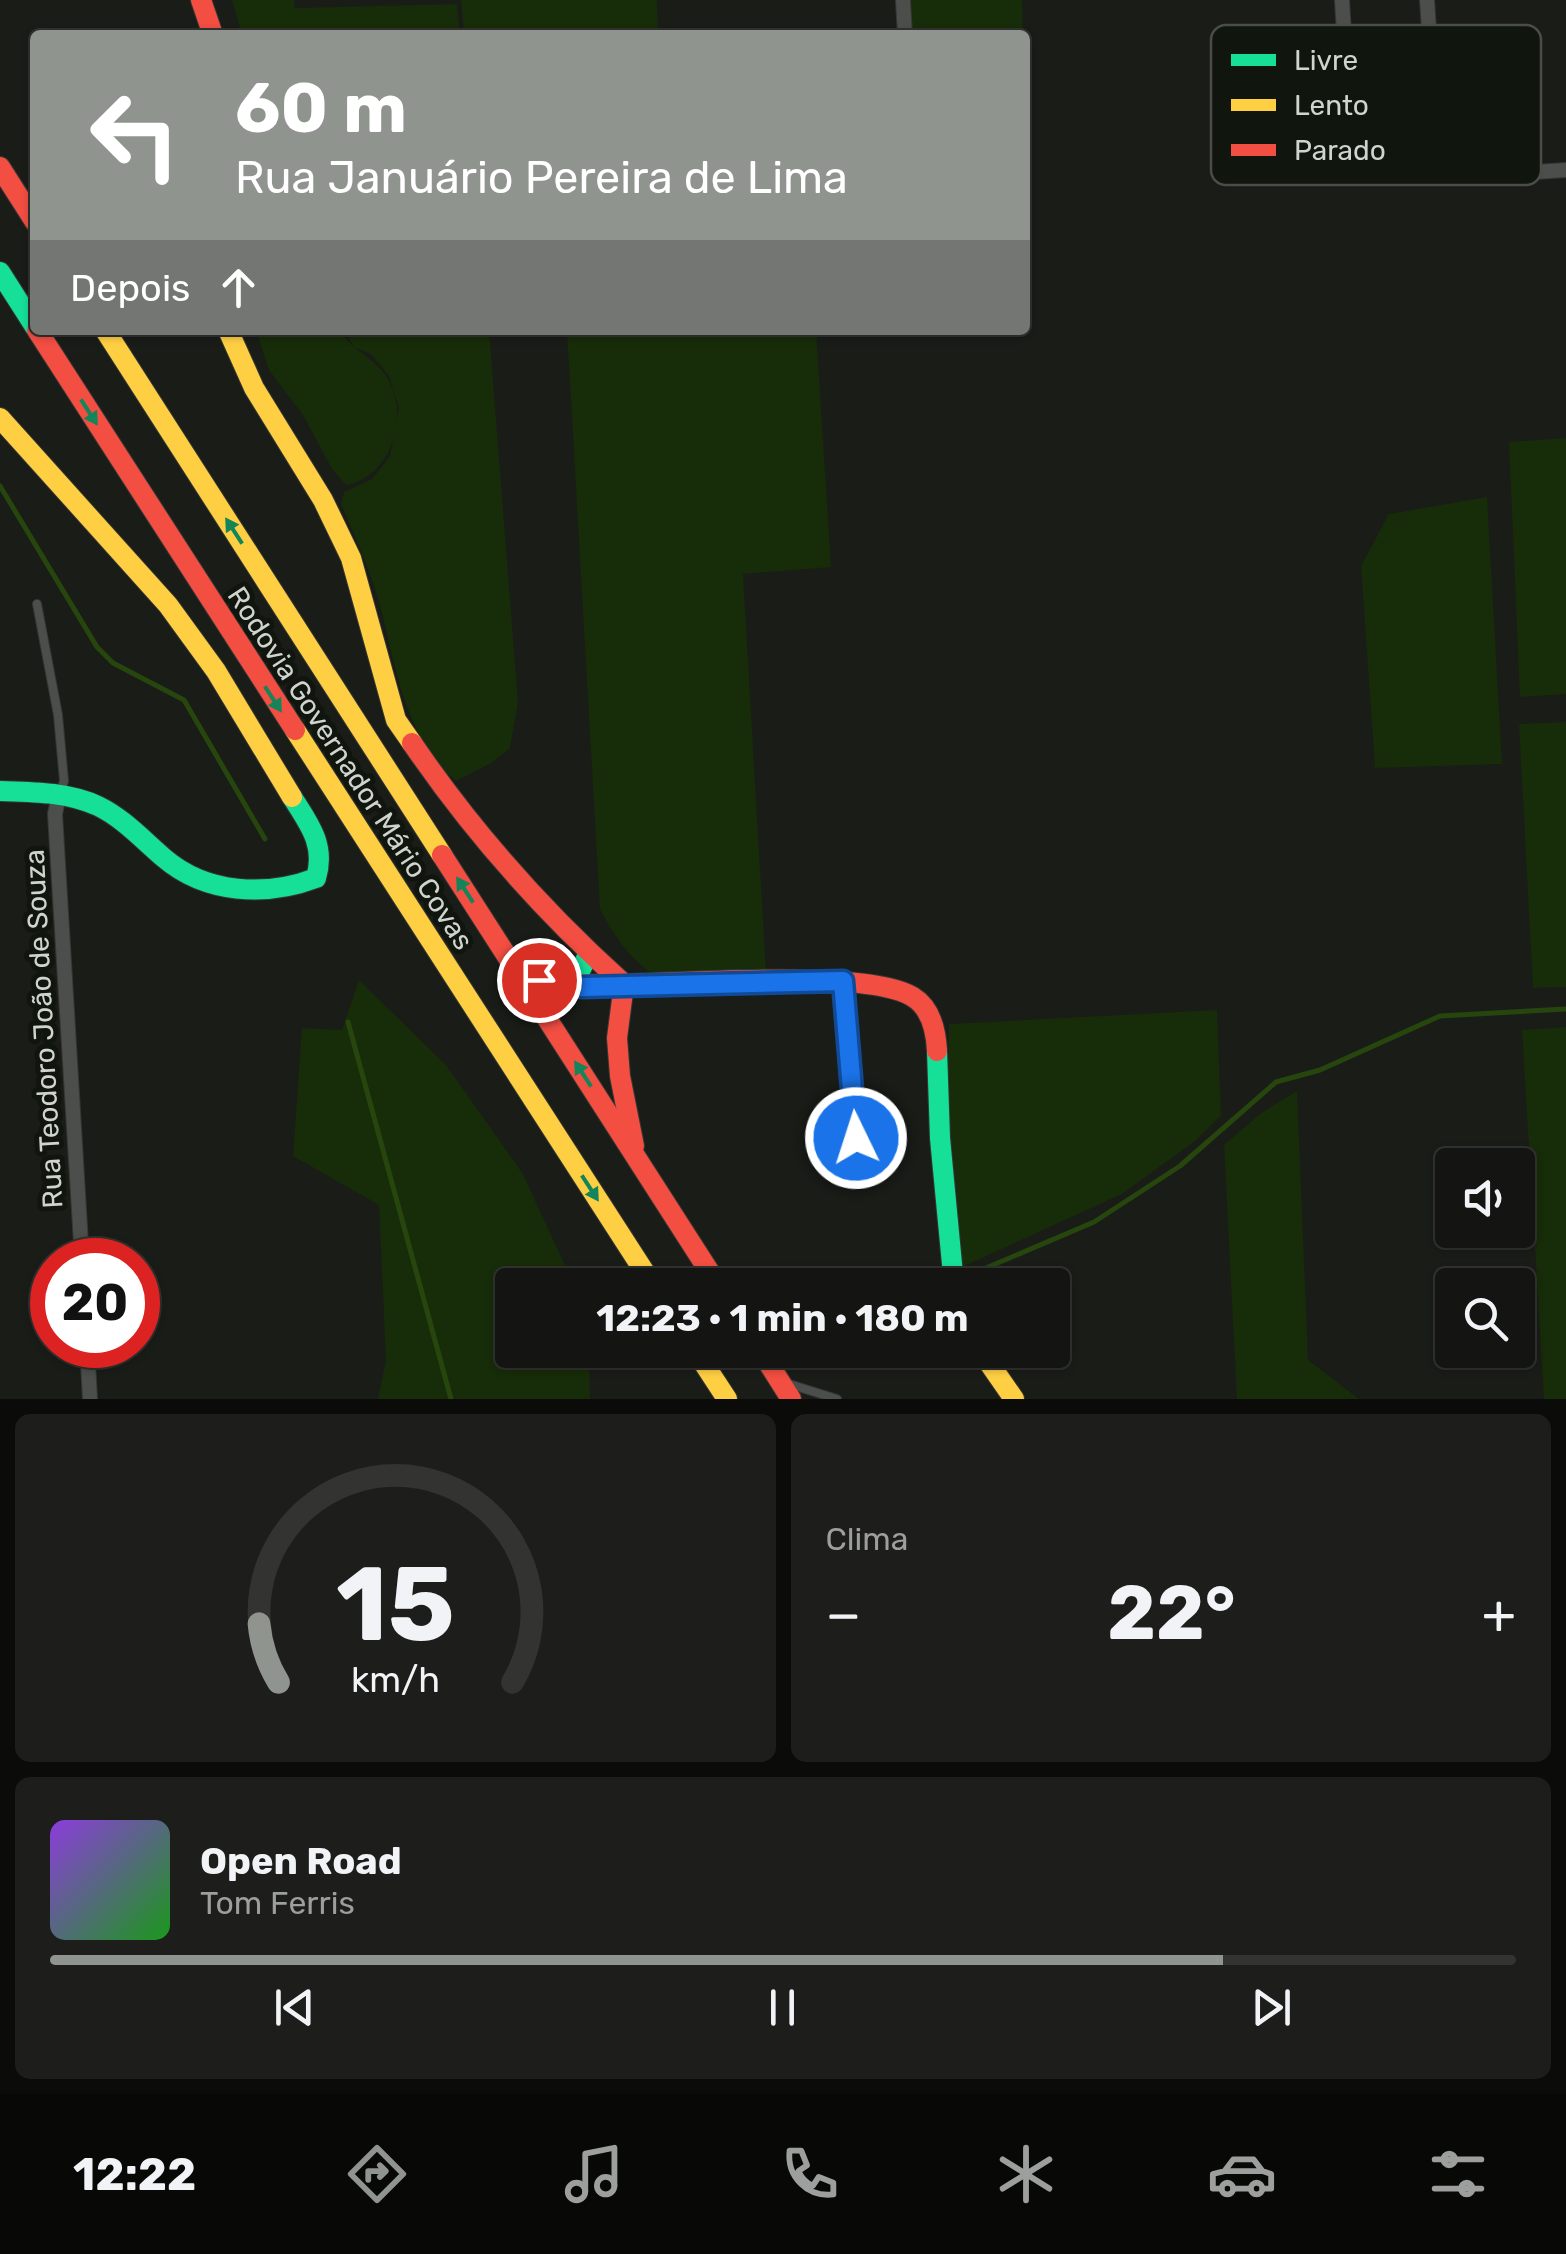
<!DOCTYPE html>
<html lang="pt">
<head>
<meta charset="utf-8">
<style>
	:root { --surface:#141512; --page:#1d1e1b; --text:#f1f3f6; --muted:#9d9f9f; --line:#333432; --accent:#90948f }
	body { margin:0; font-family:Rubik,sans-serif; background:var(--page); color:var(--text); height:100vh; display:flex; flex-direction:column; font-size:38px; white-space:nowrap }
	* { box-sizing:border-box; margin:0 }
	p { font-size:32px; color:var(--muted) }
	.icon { flex:none; width:55px; height:55px; fill:none; stroke:currentColor; stroke-width:2; stroke-linecap:round; stroke-linejoin:round }
	.map { position:relative; height:1399px; overflow:hidden }
	.details { display:flex; flex-direction:column; gap:15px; padding:15px; background:#0b0c0a; flex:1 }
	.details>* { flex:none }
	.banner { position:absolute; left:30px; top:30px; width:1000px; height:305px; border-radius:10px; box-shadow:0 2px 8px #0004,0 0 0 2px var(--line); background:#90948f; color:#fff; overflow:hidden }
	.fabs { position:absolute; left:1435px; top:1148px; display:grid; gap:20px }
	.fabs a { display:grid; place-items:center; width:100px; height:100px; border-radius:10px; background:var(--surface); box-shadow:0 2px 8px #0004,0 0 0 2px var(--line); font-size:50px }
	.speed { position:absolute; left:30px; top:1238px; display:flex; gap:20px; font-size:50px; font-weight:700; text-align:center }
	.speed>* { display:grid; place-content:center; width:130px; height:130px; border-radius:50%; background:var(--surface); box-shadow:0 2px 8px #0004,0 0 0 2px var(--line); line-height:1 }
	.speed .limit { border:15px solid #d22; background:#fff; color:#111 }
	.pin { position:absolute; display:grid; place-items:center; width:85px; height:85px; color:#fff; margin:-42px; border:5px solid #fff; border-radius:50%; box-shadow:0 2px 10px #0007 }
	.me { position:absolute; width:110px; margin:-55px; rotate:356deg; stroke-linejoin:round; filter:drop-shadow(0 0 8px #0008) }
	.turn { display:flex; align-items:center; gap:35px; height:210px; padding:0 40px; font-size:45px }
	.turn .icon { width:130px; height:130px; stroke-width:2.5 }
	.turn b { display:block; font-size:70px; line-height:85px }
	.then { display:flex; align-items:center; height:95px; padding:0 40px; background:#0003; gap:20px; font-size:38px }
	.big { font-size:75px; font-weight:700; line-height:1.1 }
	.details .widget { flex:1; display:flex; flex-direction:column; justify-content:center; gap:15px; min-width:0; padding:0 35px; border-radius:15px; background:var(--page) }
	.details .dial { align-items:center; gap:0 }
	.dial svg { height:260px; overflow:visible; fill:none; stroke:var(--line); stroke-width:7; stroke-linecap:round; text-anchor:middle }
	.dial text { fill:var(--text); stroke:none }
	.song { display:flex; align-items:center; gap:30px }
	.cover { width:120px; height:120px; border-radius:15px; background:linear-gradient(135deg,hsl(270 70% 55%),hsl(120 70% 35%)) }
	.played { height:10px; border-radius:5px; background:linear-gradient(90deg,var(--accent) 80%,var(--line) 80%) }
	.keys { display:flex; justify-content:space-around; direction:ltr }
	.heat { display:flex; justify-content:space-between; align-items:center; font-size:55px; direction:ltr }
	.details .tiles { flex:1; display:grid; gap:15px; grid-template-columns:1fr 1fr }
	.widget:last-child { grid-column:span 2 }
	.trip { position:absolute; left:495px; top:1268px; width:575px; height:100px; border-radius:10px; background:var(--surface); box-shadow:0 2px 8px #0004,0 0 0 2px var(--line); font-weight:700; line-height:100px; text-align:center }
	.tabs { display:flex; height:160px; justify-content:space-around; align-items:center; background:#080807; color:var(--muted) }
	.tabs .icon { width:70px; height:70px }
	.tabs .selected { color:var(--accent) }
	.tabs b { font-size:45px; color:var(--text) }
	.map>svg:first-child { display:block }
	.green { fill:#172c08 }
	.lines { fill:none; stroke-linecap:round; stroke-linejoin:round }
	.stream { stroke:#26460e; stroke-width:5 }
	.lane-casing { stroke:#353735; stroke-width:10 }
	.street-casing { stroke:#353735; stroke-width:16 }
	.fast-casing { stroke:#353735; stroke-width:22 }
	.slow-casing { stroke:#353735; stroke-width:22 }
	.jam-casing { stroke:#353735; stroke-width:22 }
	.lane { stroke:#4c4e4b; stroke-width:8 }
	.street { stroke:#4c4e4b; stroke-width:14 }
	.fast { stroke:#16e098; stroke-width:20 }
	.slow { stroke:#ffcf43; stroke-width:20 }
	.jam { stroke:#f24e42; stroke-width:20 }
	.oneway { fill:#13855a }
	.route-casing { stroke:#114b97; stroke-width:25 }
	.route { stroke:#1a73e8; stroke-width:18 }
	.labels { text-anchor:middle; stroke-width:10; stroke-linejoin:round; paint-order:stroke }
	.street-label { font-size:28px; fill:#d0d4cf; stroke:#10150e }
	.key { fill:#10150e; stroke:#4a4e48; stroke-width:2.5 }
	.key-label { font-size:28px; fill:#d0d4cf }
</style>
</head>
<body>
<div class="map">
<svg width="1566" height="1399" viewBox="0 0 1566 1399">
	<rect width="100%" height="100%" fill="#1a1c18"/>
	<g class="green">
		<path d="M 232,0 L 294,0 L 295,8 L 457,4 L 460,35 L 242,35 Z"/>
		<path d="M 461,0 L 657,0 L 658,35 L 464,35 Z"/>
		<path d="M 910,0 L 1022,0 L 1023,35 L 911,35 Z"/>
		<path d="M 256,330 L 340,330 C 352,352 375,357 388,379 C 410,417 391,477 346,485 L 332,469 L 303,415 L 269,370 Z"/>
		<path d="M 344,330 L 489,330 L 518,702 L 510,748 L 491,763 L 456,781 C 407,740 396,671 382,613 C 373,575 355,539 341,503 L 344,492 L 372,479 L 390,456 L 399,408 L 389,376 L 371,354 L 354,347 Z"/>
		<path d="M 567,330 L 816,330 L 831,567 L 743,574 L 766,974 L 657,977 C 631,961 614,936 600,909 Z"/>
		<path d="M 1566,438 L 1566,694 L 1520,697 L 1509,442 Z"/>
		<path d="M 1487,497 L 1502,764 L 1375,768 L 1361,566 L 1389,514 Z"/>
		<path d="M 1566,722 L 1566,987 L 1533,988 L 1519,724 Z"/>
		<path d="M 359,980 L 446,1065 L 523,1174 L 574,1285 L 512,1285 L 512,1350 L 589,1350 L 590,1399 L 378,1399 L 386,1360 L 379,1205 L 293,1156 L 302,1028 L 342,1030 Z"/>
		<path d="M 1217,1010 L 1221,1116 L 1195,1141 L 1122,1194 L 962,1267 L 947,1109 L 949,1024 Z"/>
		<path d="M 1566,1027 L 1566,1399 L 1544,1399 L 1522,1030 Z"/>
		<path d="M 1297,1091 L 1308,1360 L 1359,1399 L 1237,1399 L 1224,1145 L 1260,1114 Z"/>
	</g>
	<g class="lines">
		<g class="stream">
			<path d="M 0,486 L 97,647 L 113,663 L 184,700 L 265,839"/>
			<path d="M 348,1022 L 451,1399"/>
			<path d="M 965,1277 L 1094,1222 L 1180,1166 L 1276,1082 L 1320,1070 L 1440,1016 L 1566,1009"/>
		</g>
		<defs>
			<g id="lane">
				<path d="M 37,604 L 58,715 L 64,781 L 61,791"/>
				<path d="M 843,986 L 859,1177"/>
				<path d="M 789,1384 L 837,1399"/>
			</g>
			<g id="street">
				<path d="M 903,0 L 905,35"/>
				<path d="M 1342,0 L 1352,164"/>
				<path d="M 1427,0 L 1439,178 L 1566,170"/>
				<path d="M 59,795 L 55,814 L 82,1260"/>
				<path d="M 87,1345 L 90,1399"/>
			</g>
			<g id="fast">
				<path d="M 0,272 L 35,327"/>
				<path d="M 0,791 C 33,792 68,792 98,806 C 123,818 143,840 164,858 C 206,894 266,897 316,878 C 326,845 309,824 292,797"/>
				<path d="M 561,985 L 578,975 L 589,953"/>
				<path d="M 937,1051 L 940,1138 L 954,1285"/>
			</g>
			<g id="slow">
				<path d="M 105,330 L 442,855"/>
				<path d="M 228,330 L 254,388 L 323,500 L 351,558 L 396,720 L 412,743"/>
				<path d="M 0,418 L 168,605 L 216,671 L 292,797"/>
				<path d="M 295,730 L 653,1285"/>
				<path d="M 695,1350 L 727,1399"/>
				<path d="M 980,1350 L 1014,1399"/>
			</g>
			<g id="jam">
				<path d="M 201,0 L 213,35"/>
				<path d="M 0,167 L 35,222"/>
				<path d="M 37,330 L 295,730"/>
				<path d="M 412,743 C 472,831 545,913 624,984 C 684,983 870,969 913,997 C 931,1008 936,1031 937,1051"/>
				<path d="M 442,855 L 718,1285"/>
				<path d="M 517,972 L 561,985 L 624,984 L 617,1038 L 620,1076 L 634,1146"/>
				<path d="M 760,1350 L 791,1399"/>
			</g>
		</defs>
		<use href="#lane" class="lane-casing"/>
		<use href="#street" class="street-casing"/>
		<use href="#fast" class="fast-casing"/>
		<use href="#slow" class="slow-casing"/>
		<use href="#jam" class="jam-casing"/>
		<use href="#lane" class="lane"/>
		<use href="#street" class="street"/>
		<use href="#fast" class="fast"/>
		<use href="#slow" class="slow"/>
		<use href="#jam" class="jam"/>
	</g>
	<defs><path id="oneway-solid" d="M-6-.8H1V-3.2L6.5 0L1 3.2V.8H-6Z" transform="scale(2.5)"/></defs>
	<g class="oneway">
		<use href="#oneway-solid" transform="translate(89 412) rotate(57)"/>
		<use href="#oneway-solid" transform="translate(234 531) rotate(-123)"/>
		<use href="#oneway-solid" transform="translate(273 699) rotate(57)"/>
		<use href="#oneway-solid" transform="translate(465 890) rotate(-123)"/>
		<use href="#oneway-solid" transform="translate(583 1074) rotate(-123)"/>
		<use href="#oneway-solid" transform="translate(590 1188) rotate(57)"/>
	</g>
	<g class="lines">
		<defs>
			<path id="route" d="M 539,980 L 582,987 L 843,981 L 856,1138"/>
		</defs>
		<use href="#route" class="route-casing"/>
		<use href="#route" class="route"/>
	</g>
	<g class="labels">
		<g class="street-label">
			<text transform="translate(351 768) rotate(57)" y="10">Rodovia Governador Mário Covas</text>
			<text transform="translate(43 1029) rotate(-93)" y="10">Rua Teodoro João de Souza</text>
		</g>
	</g>
	<rect x="1211" y="25" width="330" height="160" rx="15" class="key"/>
	<rect x="1231" y="54" width="45" height="12" fill="#16e098"/>
	<rect x="1231" y="99" width="45" height="12" fill="#ffcf43"/>
	<rect x="1231" y="144" width="45" height="12" fill="#f24e42"/>
	<g class="key-label">
		<text x="1294" y="70">Livre</text>
		<text x="1294" y="115">Lento</text>
		<text x="1294" y="160">Parado</text>
	</g>
</svg>
<div class="fabs">
<a><svg class="icon" aria-label="sound" viewBox="0 0 24 24"><path d="M4 9h4l5-4v14l-5-4H4zM17 9q2 3 0 6"/></svg></a>
<a><svg class="icon" aria-label="search" viewBox="0 0 24 24"><circle cx="10" cy="10" r="6"/><path d="M15 15l6 6"/></svg></a>
</div>
<div class="speed"><div class="limit">20</div></div>
<div class="pin" style="left:539px;top:980px;background:#d93025"><svg class="icon" aria-label="arrive" viewBox="0 0 24 24"><path d="M6 21V4h12l-3 4 3 4H6"/></svg></div>
<svg class="me" style="left:856px;top:1138px" viewBox="-20 -20 40 40"><circle r="17" fill="#1a73e8" stroke="#fff" stroke-width="3"/><path d="M0-11L8 9 0 5-8 9z" fill="#fff"/></svg>
<div class="trip">12:23 · 1 min · 180 m</div>
<div class="banner">
<div class="turn"><svg class="icon" aria-label="left" viewBox="0 0 24 24"><path d="M17 20v-9H6M10 6l-5 5 5 5"/></svg><div><b>60 m</b>Rua Januário Pereira de Lima</div></div>
<div class="then">Depois<svg class="icon" aria-label="ahead" viewBox="0 0 24 24"><path d="M12 20V5M6 11l6-6 6 6"/></svg></div>
</div>
</div>
<section class="details">
<div class="tiles">
<div class="widget dial"><svg viewBox="0 0 100 80">
<path d="M14 69A42 42 0 1 1 86 69"/>
<path d="M14 69A42 42 0 0 1 8 51" stroke="#90948f"/>
<text x="50" y="56" font-size="32" font-weight="700">15</text>
<text x="50" y="72" font-size="11">km/h</text>
</svg></div>
<div class="widget"><p>Clima</p>
<div class="heat"><a>−</a><b class="big">22°</b><a>+</a></div>
</div>
<div class="widget">
<div class="song"><i class="cover"></i><div><b>Open Road</b><p>Tom Ferris</p></div></div>
<div class="played"></div>
<div class="keys"><svg class="icon" aria-label="previous" viewBox="0 0 24 24"><path d="M18 5L8 12l10 7zM5 5v14"/></svg><svg class="icon" aria-label="pause" viewBox="0 0 24 24"><path d="M8 5v14M16 5v14"/></svg><svg class="icon" aria-label="next" viewBox="0 0 24 24"><path d="M6 5l10 7-10 7zM19 5v14"/></svg></div>
</div>
</div>
</section>
<nav class="tabs">
<b>12:22</b>
<svg class="icon selected" aria-label="directions" viewBox="0 0 24 24"><path d="M12 3l9 9-9 9-9-9zM9 14v-3h6M13 9l2 2-2 2"/></svg>
<svg class="icon" aria-label="music" viewBox="0 0 24 24"><path d="M9 18V5l10-2v13"/><circle cx="6" cy="18" r="3"/><circle cx="16" cy="16" r="3"/></svg>
<svg class="icon" aria-label="phone" viewBox="0 0 24 24"><path d="M5 4h4l2 5-3 2q2 4 5 5l2-3 5 2v4C11 20 4 13 5 4z"/></svg>
<svg class="icon" aria-label="climate" viewBox="0 0 24 24"><path d="M12 3v18M4 7l16 10M4 17L20 7"/></svg>
<svg class="icon" aria-label="car" viewBox="0 0 24 24"><path d="M5 17H2v-5l4-1 3-4h7l3 4 3 1v5h-3M9 17h6M6 11h13"/><circle cx="7" cy="17" r="2"/><circle cx="17" cy="17" r="2"/></svg>
<svg class="icon" aria-label="filters" viewBox="0 0 24 24"><path d="M4 7h16M4 17h16"/><circle cx="9" cy="7" r="2"/><circle cx="15" cy="17" r="2"/></svg>
</nav>
</body>
</html>
